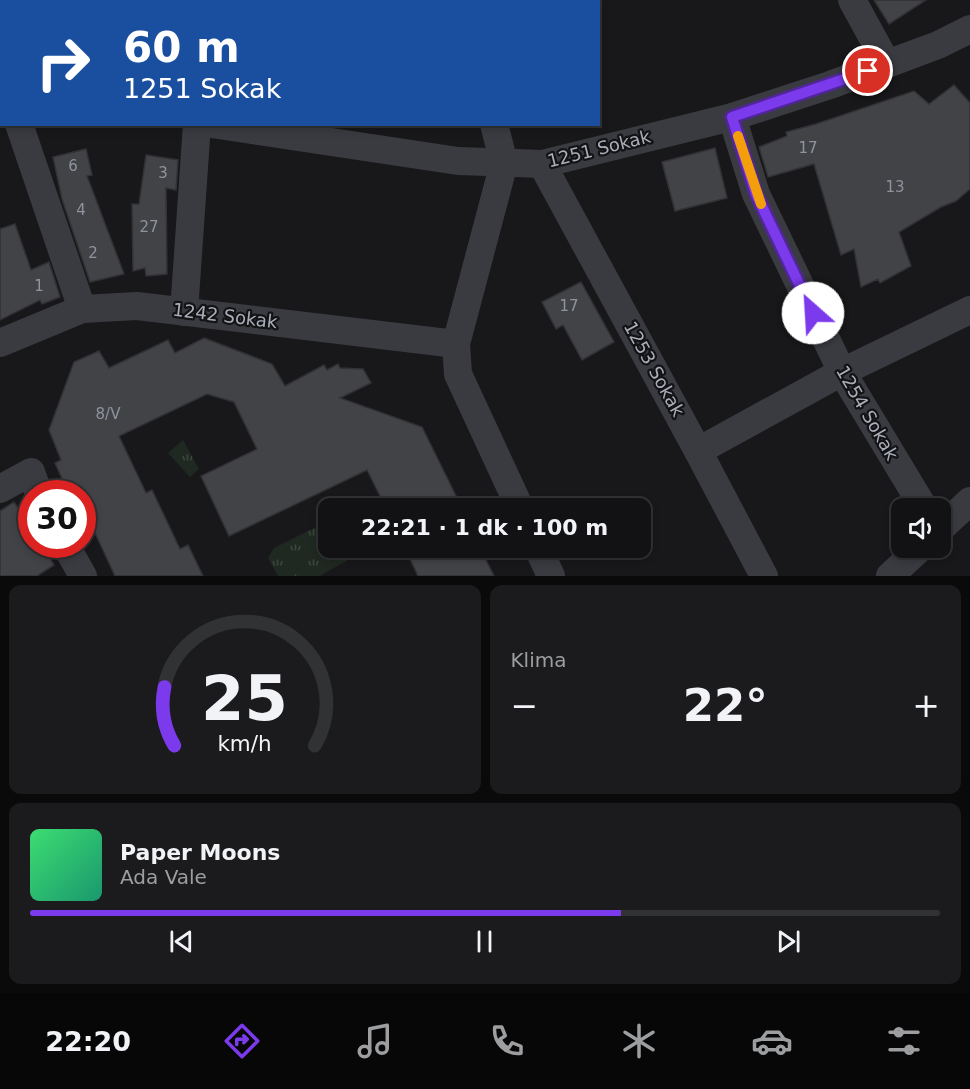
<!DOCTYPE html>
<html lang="tr">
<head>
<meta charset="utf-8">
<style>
	:root { --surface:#121214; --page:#1b1b1d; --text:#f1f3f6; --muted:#9c9ea0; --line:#313234; --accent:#7c3aed }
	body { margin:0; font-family:"DejaVu Sans",sans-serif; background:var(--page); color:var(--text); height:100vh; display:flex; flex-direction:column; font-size:22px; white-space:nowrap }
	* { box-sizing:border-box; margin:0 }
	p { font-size:20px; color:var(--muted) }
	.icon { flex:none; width:33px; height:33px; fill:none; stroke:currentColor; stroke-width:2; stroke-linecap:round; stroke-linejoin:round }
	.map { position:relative; height:576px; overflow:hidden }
	.side { display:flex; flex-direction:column; gap:9px; padding:9px; background:#0a0a0b; flex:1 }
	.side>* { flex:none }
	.hud { position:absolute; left:0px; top:0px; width:600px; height:126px; box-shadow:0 3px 9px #0003,0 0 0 2px var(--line); background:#1a4fa0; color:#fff; overflow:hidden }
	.fabs { position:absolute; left:891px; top:498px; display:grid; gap:12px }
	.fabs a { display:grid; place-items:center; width:60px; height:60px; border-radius:12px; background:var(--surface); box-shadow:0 3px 9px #0003,0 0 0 2px var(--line); font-size:30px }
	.speed { position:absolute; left:18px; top:480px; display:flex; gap:12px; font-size:30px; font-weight:700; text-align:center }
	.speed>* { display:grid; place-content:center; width:78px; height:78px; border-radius:50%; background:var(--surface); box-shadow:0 3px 9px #0003,0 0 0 2px var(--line); line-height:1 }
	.speed .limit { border:9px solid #d22; background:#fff; color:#111 }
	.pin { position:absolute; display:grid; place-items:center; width:51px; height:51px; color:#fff; margin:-26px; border:3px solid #fff; border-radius:50%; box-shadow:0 2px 6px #0007 }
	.me { position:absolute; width:66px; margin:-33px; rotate:334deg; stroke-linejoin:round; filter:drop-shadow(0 0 4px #0008) }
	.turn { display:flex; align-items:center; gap:21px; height:126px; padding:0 24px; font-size:27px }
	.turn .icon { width:78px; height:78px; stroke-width:2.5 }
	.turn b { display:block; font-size:42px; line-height:51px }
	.big { font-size:45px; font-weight:600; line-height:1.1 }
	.side .tile { flex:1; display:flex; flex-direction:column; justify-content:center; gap:9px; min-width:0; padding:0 21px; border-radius:12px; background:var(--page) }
	.side .dial { align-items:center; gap:0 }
	.dial svg { height:156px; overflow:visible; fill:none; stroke:var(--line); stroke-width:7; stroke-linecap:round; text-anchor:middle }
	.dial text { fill:var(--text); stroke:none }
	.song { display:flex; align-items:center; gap:18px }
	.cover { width:72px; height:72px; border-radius:9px; background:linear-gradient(135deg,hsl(140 70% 55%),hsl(160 70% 35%)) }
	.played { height:6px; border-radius:3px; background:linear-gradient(90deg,var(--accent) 65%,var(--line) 65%) }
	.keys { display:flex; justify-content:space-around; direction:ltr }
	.heat { display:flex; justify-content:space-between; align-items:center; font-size:33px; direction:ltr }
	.side .tiles { flex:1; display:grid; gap:9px; grid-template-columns:1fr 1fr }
	.tile:last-child { grid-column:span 2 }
	.trip { position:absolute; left:318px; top:498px; width:333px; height:60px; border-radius:12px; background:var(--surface); box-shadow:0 3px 9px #0003,0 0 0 2px var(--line); font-weight:600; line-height:60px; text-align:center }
	.tab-bar { display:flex; height:96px; justify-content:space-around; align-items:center; background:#070708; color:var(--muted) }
	.tab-bar .icon { width:42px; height:42px }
	.tab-bar .active { color:var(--accent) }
	.tab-bar b { font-size:27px; color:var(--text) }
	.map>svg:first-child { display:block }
	.grass { fill:url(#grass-tufts) }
	.building { fill:#424347; stroke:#323236; stroke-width:1.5 }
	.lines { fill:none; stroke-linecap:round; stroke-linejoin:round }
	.minor { stroke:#3a3b41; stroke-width:28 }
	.route-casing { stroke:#51269a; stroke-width:15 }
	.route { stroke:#7c3aed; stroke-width:10 }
	.slow { stroke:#f59e0b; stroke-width:10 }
	.labels { text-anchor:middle; stroke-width:4.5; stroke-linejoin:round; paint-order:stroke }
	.number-label { font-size:15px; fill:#8f939d }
	.street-label { font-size:18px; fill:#a9aeba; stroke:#131315 }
</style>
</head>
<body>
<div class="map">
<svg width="970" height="576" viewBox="0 0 970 576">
	<defs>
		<pattern id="grass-tufts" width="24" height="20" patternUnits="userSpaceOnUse" patternTransform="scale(1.5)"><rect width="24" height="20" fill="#1f2821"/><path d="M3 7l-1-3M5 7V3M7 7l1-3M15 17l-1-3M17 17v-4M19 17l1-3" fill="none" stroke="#3d453f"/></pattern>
	</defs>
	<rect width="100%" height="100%" fill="#18181a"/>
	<g class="grass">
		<path d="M 183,440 L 199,469 L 190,477 L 168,453 Z"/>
		<path d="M 328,521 L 328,548 L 389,548 L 364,559 L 351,558 L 320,576 L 278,576 L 268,558 L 274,548 Z"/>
	</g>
	<g class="building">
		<path d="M 874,0 L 926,0 L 889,24 Z"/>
		<path d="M 954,85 L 970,103 L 970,189 L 956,201 L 941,207 L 899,232 L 911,266 L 880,283 L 878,279 L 861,287 L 854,249 L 841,255 L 814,164 L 768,177 L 759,147 L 787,136 L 786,132 L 816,124 L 914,91 L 929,104 Z"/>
		<path d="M 715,148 L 727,198 L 675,211 L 662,162 Z"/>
		<path d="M 86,149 L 92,175 L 87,176 L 124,274 L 90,282 L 62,199 L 53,157 Z"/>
		<path d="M 146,155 L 178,160 L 176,190 L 166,188 L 167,274 L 146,276 L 145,268 L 133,271 L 132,204 L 139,204 Z"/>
		<path d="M 15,224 L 31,270 L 49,262 L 60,297 L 42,304 L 40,300 L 0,320 L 0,229 Z"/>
		<path d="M 581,282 L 614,342 L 582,360 L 563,325 L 556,329 L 542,302 Z"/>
		<path d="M 204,338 L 272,364 L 285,386 L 324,365 L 327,370 L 338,364 L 340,368 L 363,369 L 371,383 L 340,398 L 422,427 L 462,508 L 386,508 L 367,470 L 229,536 L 201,476 L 257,449 L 234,402 L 207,394 L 119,436 L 146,493 L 152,490 L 180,549 L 188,545 L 203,576 L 115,576 L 89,520 L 82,523 L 82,494 L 69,494 L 55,463 L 61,460 L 49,430 L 74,362 L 99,351 L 109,368 L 168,340 L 175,353 Z"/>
		<path d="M 14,502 L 32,529 L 32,544 L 41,544 L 54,565 L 37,576 L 0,576 L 0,511 Z"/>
		<path d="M 405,548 L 480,548 L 494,576 L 418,576 Z"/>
	</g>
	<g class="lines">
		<g class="minor">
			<path d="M 165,0 L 166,2"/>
			<path d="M 426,0 L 426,2"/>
			<path d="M 852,0 L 887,64"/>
			<path d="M 526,2 L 529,0"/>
			<path d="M 0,68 L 2,72"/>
			<path d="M 732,117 L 756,194 L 842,372 L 924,508"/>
			<path d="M 19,124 L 82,309"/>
			<path d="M 212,124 L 458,161 L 542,164 L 732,117 L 830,85 L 887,64 L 938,45 L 970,29"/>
			<path d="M 494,124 L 504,163 L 456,344 L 458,374 L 520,508"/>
			<path d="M 542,164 L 698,451 L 764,576"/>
			<path d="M 184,312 L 197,124"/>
			<path d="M 0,343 L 82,309 L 137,306 L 456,344"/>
			<path d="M 698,451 L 842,372 L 970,310"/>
			<path d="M 0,489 L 31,472 L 39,494"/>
			<path d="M 940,529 L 970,501"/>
			<path d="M 65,544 L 83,576"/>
			<path d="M 538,548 L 551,576"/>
			<path d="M 890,576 L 920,548"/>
		</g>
	</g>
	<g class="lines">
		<defs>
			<path id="route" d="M 813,313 L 756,194 L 732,117 L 868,71"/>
		</defs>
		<use href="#route" class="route-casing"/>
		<use href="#route" class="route"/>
		<path class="slow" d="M 738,136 L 761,204"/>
	</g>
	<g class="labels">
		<g class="number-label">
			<text x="808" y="153">17</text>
			<text x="73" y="171">6</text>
			<text x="163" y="178">3</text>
			<text x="895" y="192">13</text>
			<text x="81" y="215">4</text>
			<text x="149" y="232">27</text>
			<text x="93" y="258">2</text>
			<text x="39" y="291">1</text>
			<text x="569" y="311">17</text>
			<text x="108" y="419">8/V</text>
		</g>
		<g class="street-label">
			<text transform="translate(599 149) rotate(-14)" y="6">1251 Sokak</text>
			<text transform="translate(225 316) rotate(7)" y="6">1242 Sokak</text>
			<text transform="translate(654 369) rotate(61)" y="6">1253 Sokak</text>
			<text transform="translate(867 413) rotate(60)" y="6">1254 Sokak</text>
		</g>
	</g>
</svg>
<div class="fabs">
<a><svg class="icon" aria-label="sound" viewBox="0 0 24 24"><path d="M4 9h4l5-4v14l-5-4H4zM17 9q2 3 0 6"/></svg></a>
</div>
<div class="speed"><div class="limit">30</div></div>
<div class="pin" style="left:868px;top:71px;background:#d93025"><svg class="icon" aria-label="arrive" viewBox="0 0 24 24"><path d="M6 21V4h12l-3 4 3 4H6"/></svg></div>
<svg class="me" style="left:813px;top:313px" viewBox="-20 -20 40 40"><circle r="19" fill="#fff"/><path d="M0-13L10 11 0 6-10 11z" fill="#7c3aed"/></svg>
<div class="trip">22:21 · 1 dk · 100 m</div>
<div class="hud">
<div class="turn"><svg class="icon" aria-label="right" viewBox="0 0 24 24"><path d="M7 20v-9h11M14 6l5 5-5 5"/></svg><div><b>60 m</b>1251 Sokak</div></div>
</div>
</div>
<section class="side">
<div class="tiles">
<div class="tile dial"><svg viewBox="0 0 100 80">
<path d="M14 69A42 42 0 1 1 86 69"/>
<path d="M14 69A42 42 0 0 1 9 39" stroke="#7c3aed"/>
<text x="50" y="56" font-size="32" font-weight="700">25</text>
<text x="50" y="72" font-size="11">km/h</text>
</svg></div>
<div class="tile"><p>Klima</p>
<div class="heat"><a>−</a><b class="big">22°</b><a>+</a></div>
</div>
<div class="tile">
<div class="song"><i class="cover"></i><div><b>Paper Moons</b><p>Ada Vale</p></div></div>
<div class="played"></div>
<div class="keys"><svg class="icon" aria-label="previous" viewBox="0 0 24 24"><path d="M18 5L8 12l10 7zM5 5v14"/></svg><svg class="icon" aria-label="pause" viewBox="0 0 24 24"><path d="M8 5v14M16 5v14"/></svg><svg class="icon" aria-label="next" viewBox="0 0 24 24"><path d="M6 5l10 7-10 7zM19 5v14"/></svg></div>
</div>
</div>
</section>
<nav class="tab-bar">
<b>22:20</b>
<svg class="icon active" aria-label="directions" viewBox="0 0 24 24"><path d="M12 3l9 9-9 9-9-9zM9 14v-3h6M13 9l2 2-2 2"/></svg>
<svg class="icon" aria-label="music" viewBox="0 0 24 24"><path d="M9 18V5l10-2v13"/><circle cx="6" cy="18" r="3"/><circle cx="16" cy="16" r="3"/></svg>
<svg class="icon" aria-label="phone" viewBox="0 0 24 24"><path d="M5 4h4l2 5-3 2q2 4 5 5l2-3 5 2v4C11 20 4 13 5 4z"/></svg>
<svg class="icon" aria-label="climate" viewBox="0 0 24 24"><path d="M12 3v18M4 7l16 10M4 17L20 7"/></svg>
<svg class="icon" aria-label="car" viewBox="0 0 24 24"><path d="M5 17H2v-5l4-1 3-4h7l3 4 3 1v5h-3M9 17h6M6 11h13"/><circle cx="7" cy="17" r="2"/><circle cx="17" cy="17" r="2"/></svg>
<svg class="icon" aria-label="filters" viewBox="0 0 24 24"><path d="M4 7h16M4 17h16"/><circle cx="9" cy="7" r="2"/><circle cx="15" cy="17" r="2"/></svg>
</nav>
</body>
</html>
